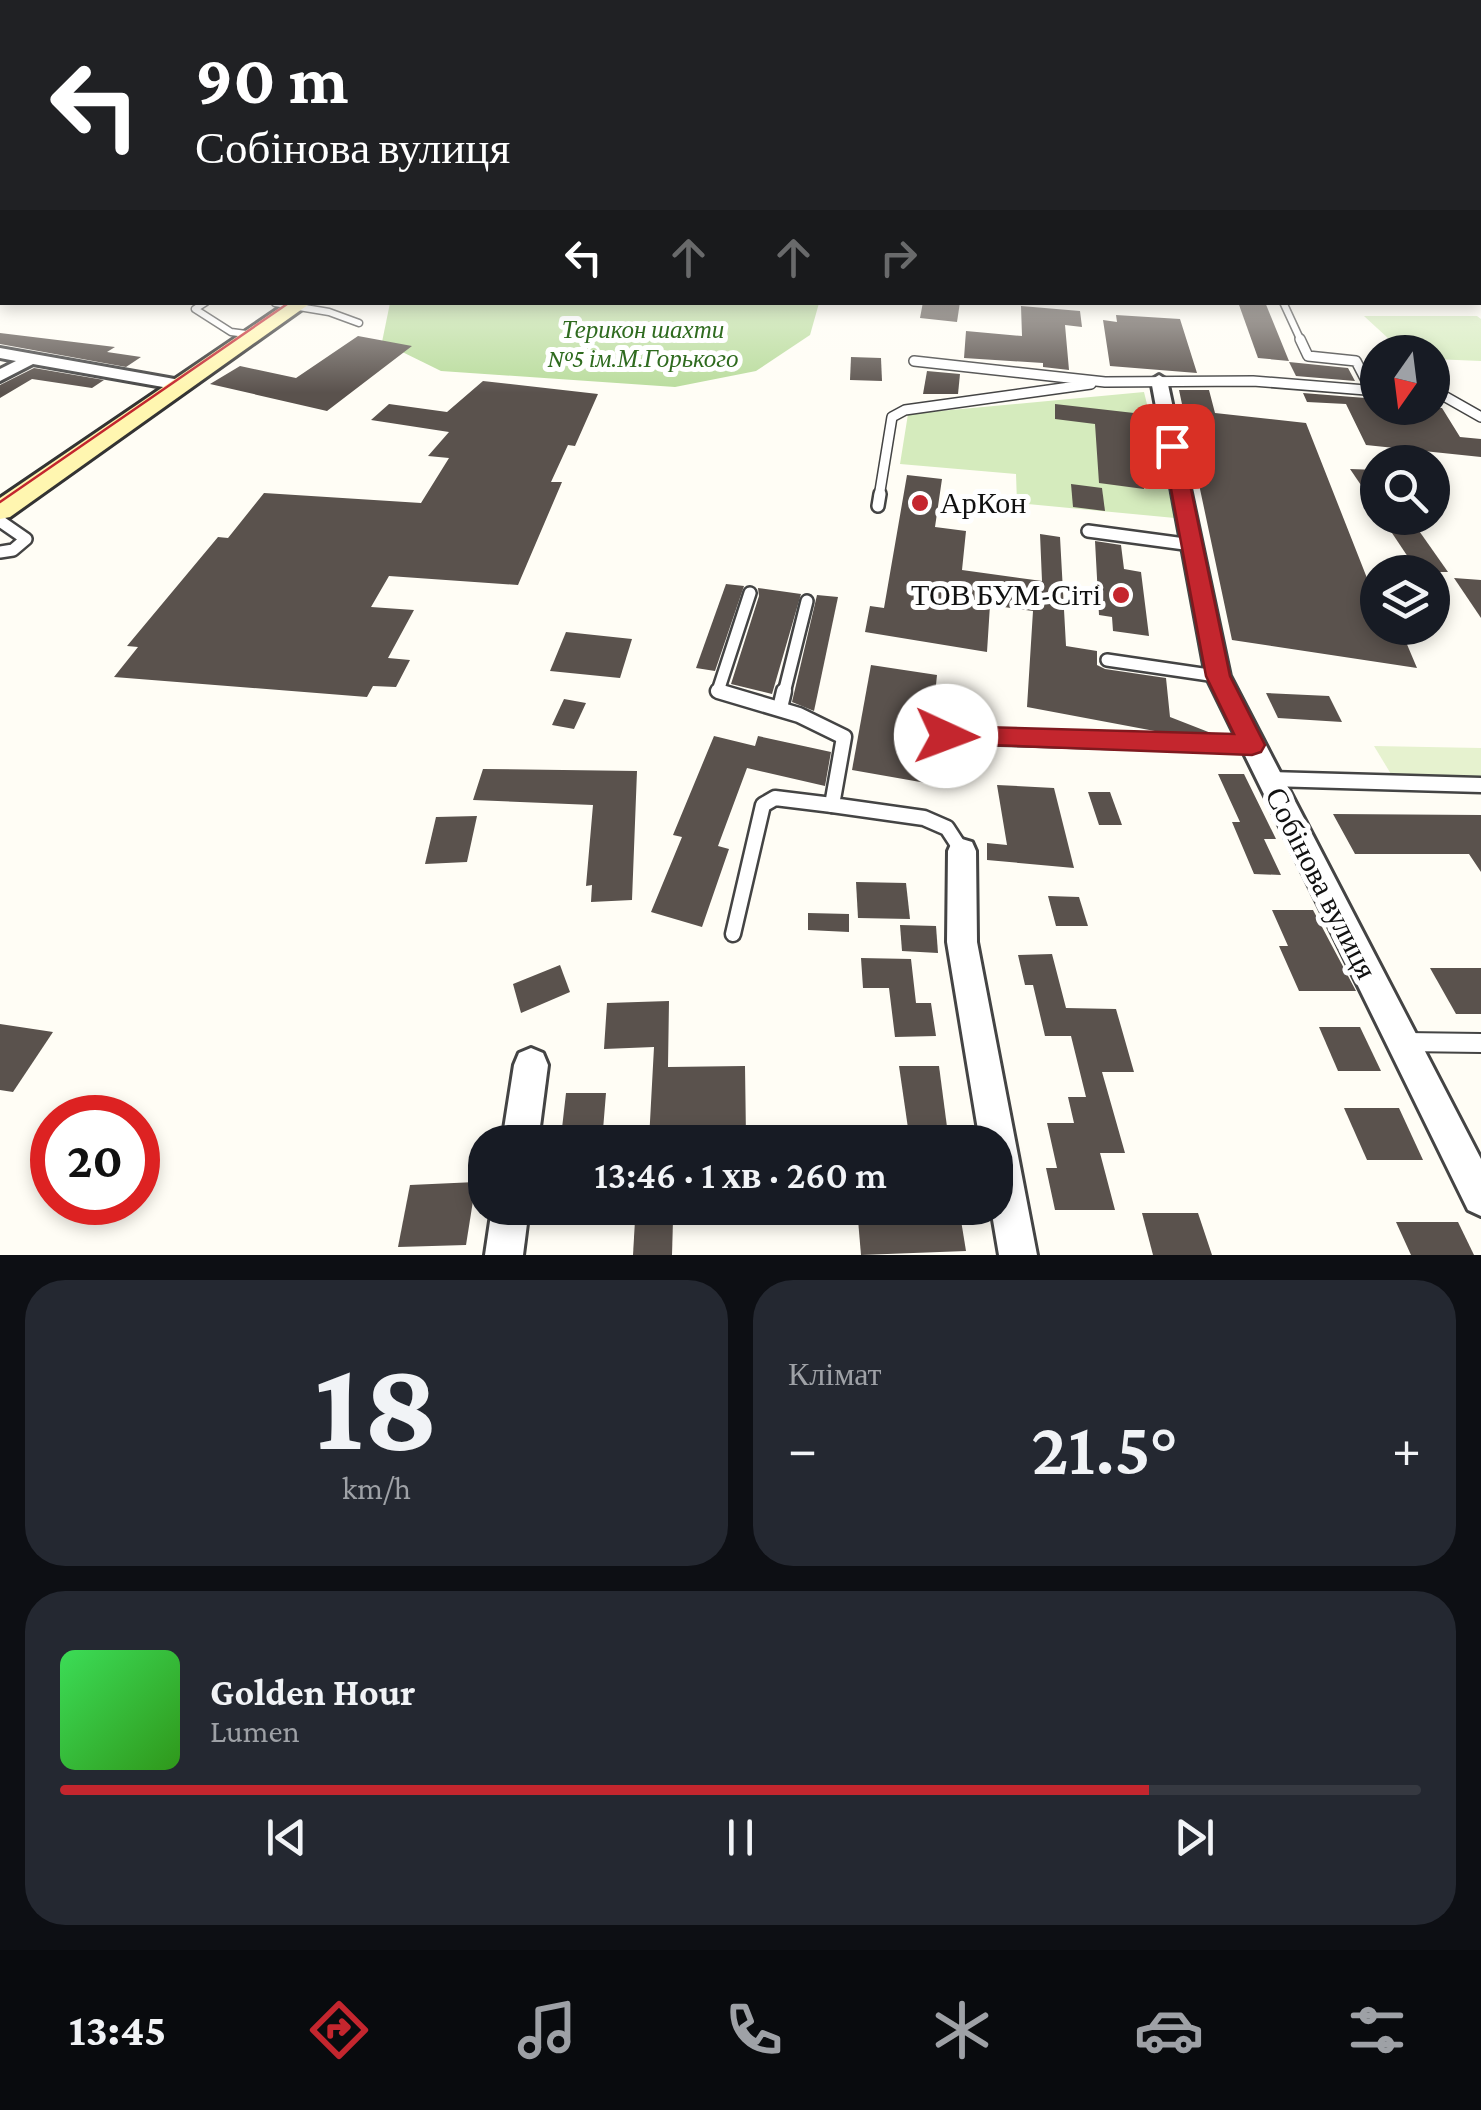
<!DOCTYPE html>
<html lang="uk">
<head>
<meta charset="utf-8">
<style>
	:root { --surface:#171b24; --page:#242831; --text:#f1f3f6; --muted:#9ea1a6; --line:#363941; --accent:#c4262e }
	body { margin:0; font-family:"Crimson Pro",serif; background:var(--page); color:var(--text); height:100vh; display:flex; flex-direction:column; font-size:38px; white-space:nowrap }
	* { box-sizing:border-box; margin:0 }
	p { font-size:32px; color:var(--muted) }
	.icon { flex:none; width:55px; height:55px; fill:none; stroke:currentColor; stroke-width:2; stroke-linecap:round; stroke-linejoin:round }
	.map { position:relative; height:1255px; overflow:hidden }
	.sheet { display:flex; flex-direction:column; gap:25px; padding:25px; background:#0d0f14; flex:1 }
	.sheet>* { flex:none }
	.top-card { position:absolute; left:0px; top:0px; width:1482px; height:305px; box-shadow:0 5px 15px #0003; background:#202124; color:#fff; overflow:hidden }
	.needle { width:65px; rotate:194deg }
	.controls { position:absolute; left:1360px; top:335px; display:grid; gap:20px }
	.controls a { display:grid; place-items:center; width:90px; height:90px; border-radius:50%; background:var(--surface); box-shadow:0 5px 15px #0003; font-size:50px }
	.speed { position:absolute; left:30px; top:1095px; display:flex; gap:20px; font-size:50px; font-weight:700; text-align:center }
	.speed>* { display:grid; place-content:center; width:130px; height:130px; border-radius:50%; background:var(--surface); box-shadow:0 5px 15px #0003; line-height:1 }
	.speed .limit { border:15px solid #d22; background:#fff; color:#111 }
	.pin { position:absolute; display:grid; place-items:center; width:85px; height:85px; color:#fff; margin:-42px; border-radius:20px; box-shadow:0 5px 15px #0006 }
	.me { position:absolute; width:110px; margin:-55px; rotate:92deg; stroke-linejoin:round; filter:drop-shadow(0 0 8px #0008) }
	.turn { display:flex; align-items:center; gap:35px; height:210px; padding:0 30px; font-size:45px }
	.turn .icon { width:130px; height:130px; stroke-width:2.5 }
	.turn b { display:block; font-size:70px; line-height:85px }
	.lanes { display:flex; align-items:center; height:95px; padding:0 30px; background:#0003; justify-content:center; gap:50px; direction:ltr }
	.lanes .off { opacity:.35 }
	.big { font-size:75px; font-weight:600; line-height:1.1 }
	.sheet .card { flex:1; display:flex; flex-direction:column; justify-content:center; gap:15px; min-width:0; padding:0 35px; border-radius:40px; background:var(--page) }
	.sheet .dial { align-items:center; gap:0 }
	.dial b { font-size:130px; line-height:1 }
	.song { display:flex; align-items:center; gap:30px }
	.cover { width:120px; height:120px; border-radius:15px; background:linear-gradient(135deg,hsl(130 70% 55%),hsl(110 70% 35%)) }
	.played { height:10px; border-radius:5px; background:linear-gradient(90deg,var(--accent) 80%,var(--line) 80%) }
	.keys { display:flex; justify-content:space-around; direction:ltr }
	.heat { display:flex; justify-content:space-between; align-items:center; font-size:55px; direction:ltr }
	.sheet .tiles { flex:1; display:grid; gap:25px; grid-template-columns:1fr 1fr }
	.card:last-child { grid-column:span 2 }
	.trip { position:absolute; left:468px; top:1125px; width:545px; height:100px; border-radius:40px; background:var(--surface); box-shadow:0 5px 15px #0003; font-weight:600; line-height:100px; text-align:center }
	.dock { display:flex; height:160px; justify-content:space-around; align-items:center; background:#090b0e; color:var(--muted) }
	.dock .icon { width:70px; height:70px }
	.dock .current { color:var(--accent) }
	.dock b { font-size:45px; color:var(--text) }
	.map>svg:first-child { display:block }
	.green { fill:#d5ebbd }
	.forest { fill:#b9dc9c }
	.pitch { fill:#e6f2cf }
	.building { fill:#5a524d }
	.lines { fill:none; stroke-linecap:round; stroke-linejoin:round }
	.lane-far4-casing { stroke:#444; stroke-width:9 }
	.lane-far3-casing { stroke:#444; stroke-width:12 }
	.lane-far2-casing { stroke:#444; stroke-width:16 }
	.lane-far1-casing { stroke:#444; stroke-width:19 }
	.lane-casing { stroke:#444; stroke-width:22 }
	.street-casing { stroke:#444; stroke-width:6 }
	.secondary-casing { stroke:#333; stroke-width:6 }
	.primary-casing { stroke:#222; stroke-width:5 }
	.lane-far4 { stroke:#fff; stroke-width:6 }
	.lane-far3 { stroke:#fff; stroke-width:9 }
	.lane-far2 { stroke:#fff; stroke-width:11 }
	.lane-far1 { stroke:#fff; stroke-width:14 }
	.lane { stroke:#fff; stroke-width:18 }
	.street { fill:#fff; fill-rule:evenodd }
	.secondary { fill:#fff6b0; fill-rule:evenodd }
	.primary { fill:#f9d66b; fill-rule:evenodd }
	.tram { stroke:#c4262e; stroke-width:2.5 }
	.route { fill:#c4262e; stroke:#7f191e; stroke-width:2.5 }
	.poi-dot { fill:#c4262e; stroke:#fff; stroke-width:4 }
	.labels { text-anchor:middle; stroke-width:10; stroke-linejoin:round; paint-order:stroke }
	.far-park-label { font-size:25px; font-style:italic; fill:#2f6b1f; stroke:#fff }
	.poi-label { font-size:30px; fill:#111; stroke:#fff; text-anchor:start }
	.street-label { font-size:30px; fill:#111; stroke:#fff }
</style>
</head>
<body>
<div class="map">
<svg width="1481" height="1255" viewBox="0 0 1481 1255">
	<rect width="100%" height="100%" fill="#fffdf5"/>
	<g class="green">
		<path d="M 1364,316 L 1477,316 L 1481,319 L 1481,361 L 1433,359 L 1432,352 L 1403,352 Z"/>
		<path d="M 1144,392 L 1175,518 L 1017,503 L 1016,474 L 900,464 L 908,414 Z"/>
	</g>
	<path class="forest" d="M 390,303 L 819,303 L 810,335 L 756,371 L 675,387 L 441,371 L 382,342 Z"/>
	<path class="pitch" d="M 1374,746 L 1481,748 L 1481,780 L 1394,779 Z"/>
	<g class="building">
		<path d="M 923,302 L 960,302 L 957,322 L 920,318 Z"/>
		<path d="M 1238,302 L 1265,302 L 1289,361 L 1258,358 Z"/>
		<path d="M 1021,306 L 1080,311 L 1082,327 L 1065,325 L 1069,370 L 1043,367 L 1043,363 L 964,358 L 966,331 L 1022,336 Z"/>
		<path d="M 1116,315 L 1180,319 L 1197,373 L 1110,366 L 1103,320 L 1117,322 Z"/>
		<path d="M 0,333 L 115,347 L 107,352 L 141,357 L 126,367 L 0,344 Z"/>
		<path d="M 358,336 L 412,346 L 327,411 L 210,384 L 240,366 L 296,378 Z"/>
		<path d="M 851,357 L 881,358 L 882,381 L 850,380 Z"/>
		<path d="M 1289,362 L 1348,368 L 1355,381 L 1296,376 Z"/>
		<path d="M 34,368 L 104,380 L 92,388 L 32,379 L 0,398 L 0,385 Z"/>
		<path d="M 927,371 L 960,374 L 958,394 L 923,394 Z"/>
		<path d="M 483,381 L 598,394 L 575,446 L 568,445 L 551,482 L 562,482 L 518,585 L 389,576 L 371,607 L 414,610 L 388,658 L 410,660 L 396,687 L 373,686 L 367,697 L 114,677 L 138,647 L 127,646 L 218,537 L 228,538 L 264,493 L 421,503 L 449,458 L 428,456 L 449,432 L 371,420 L 389,404 L 447,412 Z"/>
		<path d="M 1179,390 L 1209,390 L 1215,413 L 1306,423 L 1378,606 L 1378,628 L 1386,628 L 1390,639 L 1406,642 L 1417,668 L 1232,640 Z"/>
		<path d="M 1303,393 L 1378,399 L 1378,408 L 1442,408 L 1460,437 L 1481,439 L 1481,457 L 1366,445 L 1346,404 L 1307,402 Z"/>
		<path d="M 1055,404 L 1134,413 L 1144,489 L 1099,483 L 1095,424 L 1055,419 Z"/>
		<path d="M 1350,469 L 1378,470 L 1378,510 Z"/>
		<path d="M 907,475 L 942,479 L 935,527 L 966,531 L 962,570 L 1042,581 L 1040,534 L 1060,537 L 1066,646 L 1097,651 L 1097,665 L 1105,669 L 1166,678 L 1170,717 L 1211,733 L 1160,732 L 1027,707 L 1033,611 L 990,605 L 987,652 L 865,632 L 870,606 L 884,608 Z"/>
		<path d="M 1071,484 L 1102,488 L 1105,511 L 1073,507 Z"/>
		<path d="M 1382,518 L 1410,518 L 1448,572 L 1418,572 Z"/>
		<path d="M 1095,541 L 1121,545 L 1124,569 L 1141,572 L 1149,636 L 1113,631 L 1112,617 L 1099,615 Z"/>
		<path d="M 1454,578 L 1481,580 L 1481,618 Z"/>
		<path d="M 726,584 L 744,586 L 715,671 L 696,668 Z"/>
		<path d="M 758,588 L 801,594 L 772,694 L 731,684 L 759,596 Z"/>
		<path d="M 817,595 L 838,597 L 814,711 L 792,702 Z"/>
		<path d="M 566,632 L 632,639 L 620,678 L 550,671 Z"/>
		<path d="M 871,665 L 937,675 L 926,783 L 852,770 Z"/>
		<path d="M 1266,693 L 1329,696 L 1342,722 L 1278,718 Z"/>
		<path d="M 564,699 L 586,703 L 574,729 L 552,725 Z"/>
		<path d="M 714,736 L 755,746 L 758,736 L 831,752 L 825,786 L 747,768 L 718,846 L 729,849 L 702,927 L 651,912 L 682,837 L 673,835 Z"/>
		<path d="M 483,769 L 637,771 L 632,900 L 591,902 L 592,885 L 586,886 L 593,805 L 473,800 Z"/>
		<path d="M 1218,774 L 1244,774 L 1276,839 L 1264,839 L 1281,875 L 1254,874 L 1232,822 L 1240,822 Z"/>
		<path d="M 997,785 L 1054,788 L 1074,868 L 987,860 L 987,843 L 1007,845 Z"/>
		<path d="M 1088,792 L 1110,792 L 1122,825 L 1099,825 Z"/>
		<path d="M 1333,814 L 1481,815 L 1481,872 L 1469,854 L 1355,854 Z"/>
		<path d="M 477,816 L 467,862 L 425,864 L 436,817 Z"/>
		<path d="M 856,882 L 906,883 L 910,919 L 858,918 Z"/>
		<path d="M 1048,896 L 1079,897 L 1088,926 L 1056,926 Z"/>
		<path d="M 1272,910 L 1313,910 L 1356,991 L 1299,991 L 1279,946 L 1288,946 Z"/>
		<path d="M 808,913 L 849,914 L 849,932 L 808,930 Z"/>
		<path d="M 900,925 L 936,926 L 938,953 L 902,951 Z"/>
		<path d="M 1052,954 L 1066,1008 L 1116,1009 L 1134,1072 L 1102,1072 L 1125,1153 L 1100,1153 L 1115,1210 L 1055,1210 L 1046,1168 L 1057,1168 L 1047,1123 L 1074,1123 L 1068,1097 L 1086,1097 L 1071,1036 L 1045,1036 L 1033,985 L 1025,985 L 1018,955 Z"/>
		<path d="M 861,958 L 911,959 L 916,1003 L 931,1003 L 936,1036 L 895,1037 L 889,988 L 863,988 Z"/>
		<path d="M 560,965 L 570,992 L 521,1013 L 513,984 Z"/>
		<path d="M 1430,968 L 1481,968 L 1481,1014 L 1456,1014 Z"/>
		<path d="M 669,1001 L 668,1067 L 745,1066 L 746,1138 L 649,1140 L 654,1047 L 604,1049 L 607,1003 Z"/>
		<path d="M 0,1024 L 53,1032 L 13,1092 L 0,1090 Z"/>
		<path d="M 1319,1027 L 1360,1027 L 1381,1071 L 1338,1071 Z"/>
		<path d="M 899,1066 L 939,1066 L 949,1142 L 910,1142 Z"/>
		<path d="M 566,1093 L 606,1093 L 602,1142 L 569,1142 L 570,1137 L 561,1137 Z"/>
		<path d="M 1344,1108 L 1399,1108 L 1423,1160 L 1367,1160 Z"/>
		<path d="M 476,1182 L 466,1245 L 398,1247 L 410,1185 Z"/>
		<path d="M 857,1208 L 959,1208 L 966,1251 L 861,1255 Z"/>
		<path d="M 1142,1213 L 1198,1213 L 1212,1255 L 1153,1255 Z"/>
		<path d="M 635,1220 L 673,1220 L 672,1255 L 633,1255 Z"/>
		<path d="M 1396,1222 L 1458,1222 L 1474,1255 L 1411,1255 Z"/>
	</g>
	<g class="lines">
		<defs>
			<g id="lane-far4">
				<path d="M 206,302 L 195,309 L 231,332 L 254,335"/>
				<path d="M 1283,302 L 1301,341"/>
				<path d="M 275,303 L 329,312 L 359,323"/>
			</g>
			<g id="lane-far3">
				<path d="M 1300,339 L 1308,356 L 1356,361 L 1371,390"/>
				<path d="M 914,361 L 1105,382 L 1253,381 L 1378,391"/>
				<path d="M 1432,396 L 1444,396 L 1481,417"/>
				<path d="M 879,497 L 892,417 L 905,410 L 1091,384"/>
			</g>
			<g id="lane-far2">
				<path d="M 878,506 L 880,494"/>
				<path d="M 0,521 L 26,539 L 13,550 L 0,552"/>
				<path d="M 1088,531 L 1192,545"/>
				<path d="M 1107,660 L 1216,676"/>
				<path d="M 727,693 L 718,691 L 750,593"/>
				<path d="M 784,693 L 807,601"/>
			</g>
			<g id="lane-far1">
				<path d="M 718,691 L 799,715 L 844,737 L 832,805 L 924,818 L 947,828 L 962,851"/>
				<path d="M 780,708 L 784,691"/>
				<path d="M 946,736 L 1252,745"/>
				<path d="M 1270,779 L 1481,785"/>
				<path d="M 733,934 L 763,805 L 775,798 L 832,805"/>
			</g>
			<path id="lane" d="M 1405,1042 L 1481,1043"/>
			<g id="street">
				<path d="M 0,348 L 180,380 L 188,385 L 180,390 L 33,364 L 0,381 L 0,369 L 16,361 L 0,358 Z"/>
				<path d="M 1159,375 L 1167,380 L 1230,676 L 1481,1159 L 1481,1216 L 1468,1210 L 1206,676 L 1151,380 Z"/>
				<path d="M 962,839 L 972,842 L 976,851 L 977,942 L 1037,1255 L 999,1255 L 991,1208 L 995,1208 L 995,1142 L 980,1142 L 947,942 L 948,851 L 952,842 Z"/>
				<path d="M 531,1048 L 543,1053 L 548,1065 L 538,1142 L 502,1142 L 514,1065 L 519,1053 Z"/>
				<path d="M 492,1208 L 529,1208 L 523,1255 L 485,1255 Z"/>
			</g>
			<path id="secondary" d="M 288,302 L 312,302 L 10,517 L 0,519 L 0,498 Z"/>
			<rect id="primary" x="1480" y="268" width="1" height="13"/>
		</defs>
		<use href="#lane-far4" class="lane-far4-casing"/>
		<use href="#lane-far3" class="lane-far3-casing"/>
		<use href="#lane-far2" class="lane-far2-casing"/>
		<use href="#lane-far1" class="lane-far1-casing"/>
		<use href="#lane" class="lane-casing"/>
		<use href="#street" class="street-casing"/>
		<use href="#secondary" class="secondary-casing"/>
		<use href="#primary" class="primary-casing"/>
		<use href="#lane-far4" class="lane-far4"/>
		<use href="#lane-far3" class="lane-far3"/>
		<use href="#lane-far2" class="lane-far2"/>
		<use href="#lane-far1" class="lane-far1"/>
		<use href="#lane" class="lane"/>
		<use href="#street" class="street"/>
		<use href="#secondary" class="secondary"/>
		<use href="#primary" class="primary"/>
		<path class="tram" d="M 0,502 L 290,302"/>
	</g>
	<linearGradient id="sky" x2="0" y2="1"><stop stop-color="#95c6ee"/><stop offset="0.55" stop-color="#fffefa"/><stop offset="1" stop-color="#fffefa" stop-opacity="0"/></linearGradient>
	<rect width="1481" height="393" fill="url(#sky)"/>
	<path class="route" d="M 1172,440 L 1182,446 L 1230,676 L 1265,745 L 1261,752 L 1252,755 L 937,743 L 933,736 L 937,729 L 946,726 L 1234,734 L 1206,676 L 1163,446 Z"/>
	<g class="poi-dot">
		<circle cx="920" cy="503" r="10"/>
		<circle cx="1121" cy="595" r="10"/>
	</g>
	<g class="labels">
		<g class="far-park-label">
			<text x="643" y="338">Терикон шахти<tspan x="643" dy="29">№5 ім.М.Горького</tspan></text>
		</g>
		<g class="poi-label">
			<text x="940" y="513">АрКон</text>
			<text x="1101" y="605" text-anchor="end">ТОВ БУМ-Сіті</text>
		</g>
		<g class="street-label">
			<text transform="translate(1321 883) rotate(63)" y="10">Собінова вулиця</text>
		</g>
	</g>
</svg>
<div class="controls">
<a><svg class="needle" viewBox="-14 -14 28 28"><path d="M0-13l5 13h-10z" fill="#e53935"/><path d="M0 13l5-13h-10z" fill="#9ea1a6"/></svg></a>
<a><svg class="icon" aria-label="search" viewBox="0 0 24 24"><circle cx="10" cy="10" r="6"/><path d="M15 15l6 6"/></svg></a>
<a><svg class="icon" aria-label="layers" viewBox="0 0 24 24"><path d="M12 4l9 5-9 5-9-5zM3 14l9 5 9-5"/></svg></a>
</div>
<div class="speed"><div class="limit">20</div></div>
<div class="pin" style="left:1172px;top:446px;background:#d93025"><svg class="icon" aria-label="arrive" viewBox="0 0 24 24"><path d="M6 21V4h12l-3 4 3 4H6"/></svg></div>
<svg class="me" style="left:946px;top:736px" viewBox="-20 -20 40 40"><circle r="19" fill="#fff"/><path d="M0-13L10 11 0 6-10 11z" fill="#c4262e"/></svg>
<div class="trip">13:46 · 1 хв · 260 m</div>
<div class="top-card">
<div class="turn"><svg class="icon" aria-label="left" viewBox="0 0 24 24"><path d="M17 20v-9H6M10 6l-5 5 5 5"/></svg><div><b>90 m</b>Собінова вулиця</div></div>
<div class="lanes"><svg class="icon" aria-label="left" viewBox="0 0 24 24"><path d="M17 20v-9H6M10 6l-5 5 5 5"/></svg><svg class="icon off" aria-label="ahead" viewBox="0 0 24 24"><path d="M12 20V5M6 11l6-6 6 6"/></svg><svg class="icon off" aria-label="ahead" viewBox="0 0 24 24"><path d="M12 20V5M6 11l6-6 6 6"/></svg><svg class="icon off" aria-label="right" viewBox="0 0 24 24"><path d="M7 20v-9h11M14 6l5 5-5 5"/></svg></div>
</div>
</div>
<section class="sheet">
<div class="tiles">
<div class="card dial"><b>18</b><p>km/h</p></div>
<div class="card"><p>Клімат</p>
<div class="heat"><a>−</a><b class="big">21.5°</b><a>+</a></div>
</div>
<div class="card">
<div class="song"><i class="cover"></i><div><b>Golden Hour</b><p>Lumen</p></div></div>
<div class="played"></div>
<div class="keys"><svg class="icon" aria-label="previous" viewBox="0 0 24 24"><path d="M18 5L8 12l10 7zM5 5v14"/></svg><svg class="icon" aria-label="pause" viewBox="0 0 24 24"><path d="M8 5v14M16 5v14"/></svg><svg class="icon" aria-label="next" viewBox="0 0 24 24"><path d="M6 5l10 7-10 7zM19 5v14"/></svg></div>
</div>
</div>
</section>
<nav class="dock">
<b>13:45</b>
<svg class="icon current" aria-label="directions" viewBox="0 0 24 24"><path d="M12 3l9 9-9 9-9-9zM9 14v-3h6M13 9l2 2-2 2"/></svg>
<svg class="icon" aria-label="music" viewBox="0 0 24 24"><path d="M9 18V5l10-2v13"/><circle cx="6" cy="18" r="3"/><circle cx="16" cy="16" r="3"/></svg>
<svg class="icon" aria-label="phone" viewBox="0 0 24 24"><path d="M5 4h4l2 5-3 2q2 4 5 5l2-3 5 2v4C11 20 4 13 5 4z"/></svg>
<svg class="icon" aria-label="climate" viewBox="0 0 24 24"><path d="M12 3v18M4 7l16 10M4 17L20 7"/></svg>
<svg class="icon" aria-label="car" viewBox="0 0 24 24"><path d="M5 17H2v-5l4-1 3-4h7l3 4 3 1v5h-3M9 17h6M6 11h13"/><circle cx="7" cy="17" r="2"/><circle cx="17" cy="17" r="2"/></svg>
<svg class="icon" aria-label="filters" viewBox="0 0 24 24"><path d="M4 7h16M4 17h16"/><circle cx="9" cy="7" r="2"/><circle cx="15" cy="17" r="2"/></svg>
</nav>
</body>
</html>
